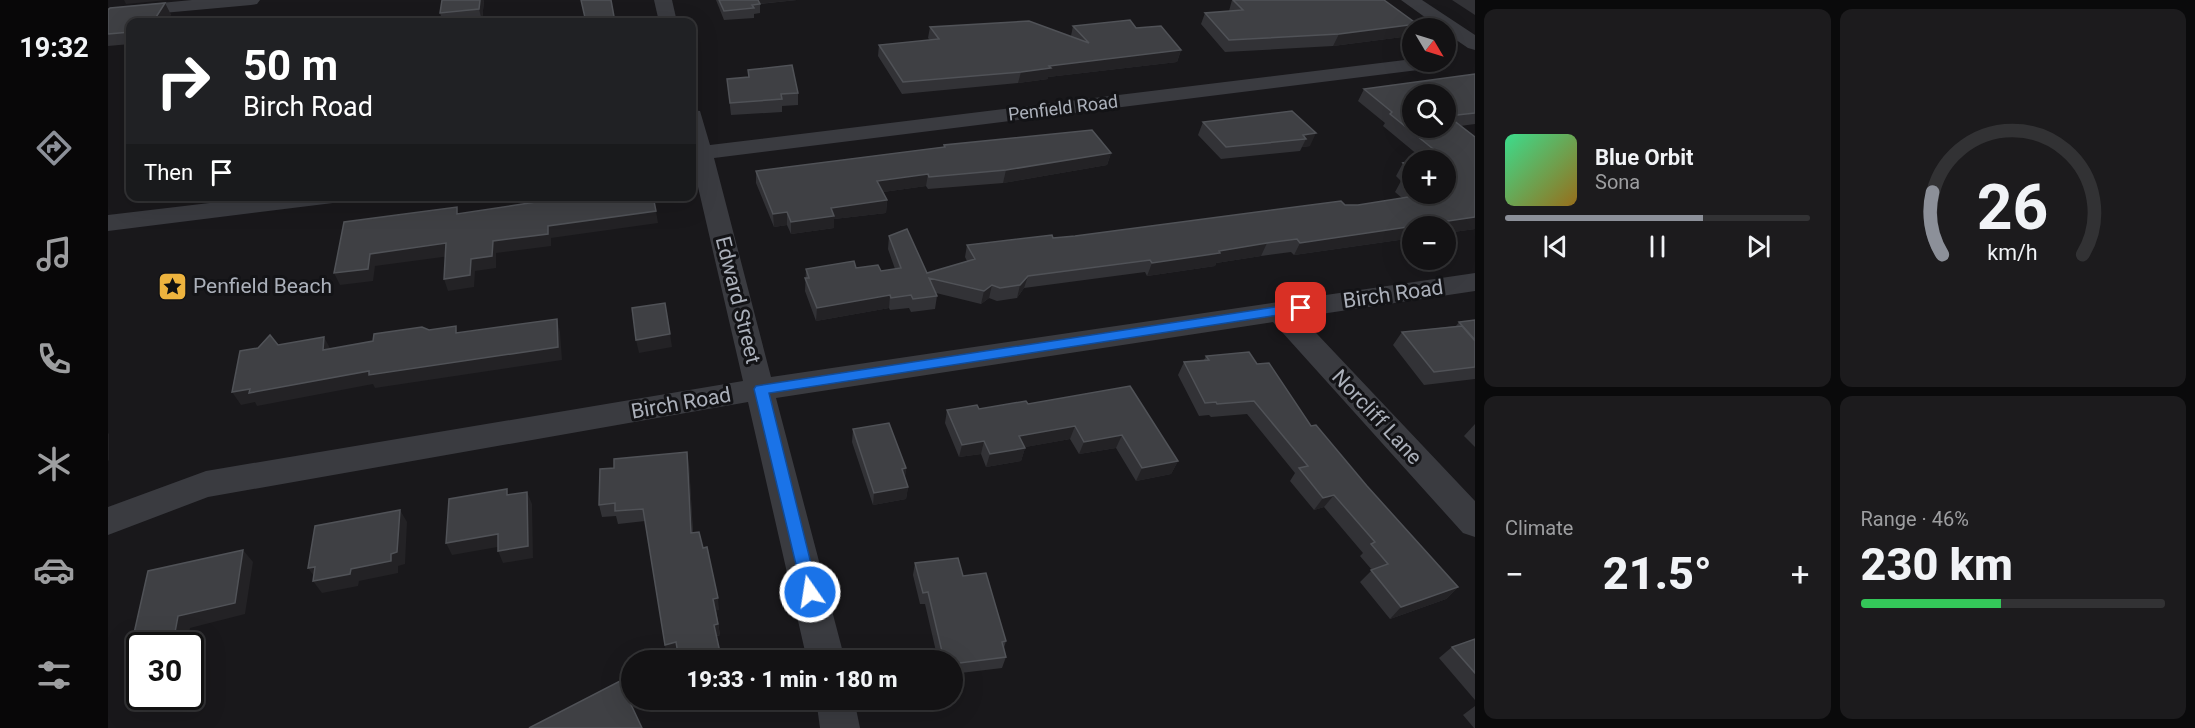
<!DOCTYPE html>
<html lang="en">
<head>
<meta charset="utf-8">
<style>
	:root { --surface:#131214; --page:#1c1b1d; --text:#f1f3f6; --muted:#9d9ea0; --line:#323234; --accent:#8c9099 }
	body { margin:0; font-family:Roboto,sans-serif; background:var(--page); color:var(--text); height:100vh; display:flex; flex-direction:column; font-size:22px; white-space:nowrap }
	* { box-sizing:border-box; margin:0 }
	p { font-size:20px; color:var(--muted) }
	.icon { flex:none; width:33px; height:33px; fill:none; stroke:currentColor; stroke-width:2; stroke-linecap:round; stroke-linejoin:round }
	.map { position:relative; flex:1; overflow:hidden }
	.sheet { display:flex; flex-direction:column; gap:9px; padding:9px; background:#0a0a0b; width:720px }
	.sheet>* { flex:none }
	.top-card { position:absolute; left:18px; top:18px; width:570px; height:183px; border-radius:12px; box-shadow:0 6px 24px #0002,0 0 0 2px var(--line); background:#202124; color:#fff; overflow:hidden }
	.needle { width:39px; rotate:128deg }
	.tools { position:absolute; left:1294px; top:18px; display:grid; gap:12px }
	.tools a { display:grid; place-items:center; width:54px; height:54px; border-radius:50%; background:var(--surface); box-shadow:0 6px 24px #0002,0 0 0 2px var(--line); font-size:30px }
	.speed { position:absolute; left:18px; top:632px; display:flex; gap:12px; font-size:30px; font-weight:700; text-align:center }
	.speed>* { display:grid; place-content:center; width:78px; height:78px; border-radius:50%; background:var(--surface); box-shadow:0 6px 24px #0002,0 0 0 2px var(--line); line-height:1 }
	.speed .limit { border:3px solid #111; border-radius:9px; background:#fff; color:#111 }
	.pin { position:absolute; display:grid; place-items:center; width:51px; height:51px; color:#fff; margin:-26px; border-radius:12px; box-shadow:0 3px 9px #0006 }
	.me { position:absolute; width:66px; margin:-33px; rotate:347deg; stroke-linejoin:round; filter:drop-shadow(0 0 4px #0008) }
	.turn { display:flex; align-items:center; gap:21px; height:126px; padding:0 18px; font-size:27px }
	.turn .icon { width:78px; height:78px; stroke-width:2.5 }
	.turn b { display:block; font-size:42px; line-height:51px }
	.then { display:flex; align-items:center; height:57px; padding:0 18px; background:#0003; gap:12px; font-size:22px }
	.big { font-size:45px; font-weight:800; line-height:1.1 }
	.sheet .tile { flex:1; display:flex; flex-direction:column; justify-content:center; gap:9px; min-width:0; padding:0 21px; border-radius:12px; background:var(--page) }
	.sheet .dial { align-items:center; gap:0 }
	.dial svg { height:156px; overflow:visible; fill:none; stroke:var(--line); stroke-width:7; stroke-linecap:round; text-anchor:middle }
	.dial text { fill:var(--text); stroke:none }
	.song { display:flex; align-items:center; gap:18px }
	.cover { width:72px; height:72px; border-radius:9px; background:linear-gradient(135deg,hsl(150 70% 55%),hsl(40 70% 35%)) }
	.played { height:6px; border-radius:3px; background:linear-gradient(90deg,var(--accent) 65%,var(--line) 65%) }
	.keys { display:flex; justify-content:space-around; direction:ltr }
	.heat { display:flex; justify-content:space-between; align-items:center; font-size:33px; direction:ltr }
	.charge { height:9px; border-radius:4px; background:linear-gradient(90deg,#34c759 46%,var(--line) 0) }
	.sheet .tiles { flex:1; display:grid; gap:9px; grid-template-columns:repeat(2,1fr) }
	.trip { position:absolute; left:513px; top:650px; width:342px; height:60px; border-radius:30px; background:var(--surface); box-shadow:0 6px 24px #0002,0 0 0 2px var(--line); font-weight:800; line-height:60px; text-align:center }
	main { display:flex; flex:1; min-height:0 }
	.menu { display:flex; flex-direction:column; width:108px; justify-content:space-around; align-items:center; background:#080708; color:var(--muted) }
	.menu .icon { width:42px; height:42px }
	.menu .on { color:var(--accent) }
	.menu b { font-size:27px; color:var(--text) }
	.map>svg:first-child { display:block }
	.lines { fill:none; stroke-linecap:round; stroke-linejoin:round }
	.street { fill:#3a3b40; fill-rule:evenodd }
	.wall { fill:#323236 }
	.shaded-wall { fill:#232225 }
	.building { fill:#3f4044; stroke:#505257; stroke-width:1.5; fill-rule:evenodd }
	.route { fill:#1a73e8; stroke:#114b97; stroke-width:1.5 }
	.labels { text-anchor:middle; stroke-width:6; stroke-linejoin:round; paint-order:stroke }
	.far-street-label { font-size:18px; fill:#abb0ba; stroke:#131316 }
	.poi-label { font-size:21px; fill:#abb0ba; stroke:#131316; text-anchor:start }
	.street-label { font-size:21px; fill:#abb0ba; stroke:#131316 }
</style>
</head>
<body>
<main>
<nav class="menu">
<b>19:32</b>
<svg class="icon on" aria-label="directions" viewBox="0 0 24 24"><path d="M12 3l9 9-9 9-9-9zM9 14v-3h6M13 9l2 2-2 2"/></svg>
<svg class="icon" aria-label="music" viewBox="0 0 24 24"><path d="M9 18V5l10-2v13"/><circle cx="6" cy="18" r="3"/><circle cx="16" cy="16" r="3"/></svg>
<svg class="icon" aria-label="phone" viewBox="0 0 24 24"><path d="M5 4h4l2 5-3 2q2 4 5 5l2-3 5 2v4C11 20 4 13 5 4z"/></svg>
<svg class="icon" aria-label="climate" viewBox="0 0 24 24"><path d="M12 3v18M4 7l16 10M4 17L20 7"/></svg>
<svg class="icon" aria-label="car" viewBox="0 0 24 24"><path d="M5 17H2v-5l4-1 3-4h7l3 4 3 1v5h-3M9 17h6M6 11h13"/><circle cx="7" cy="17" r="2"/><circle cx="17" cy="17" r="2"/></svg>
<svg class="icon" aria-label="filters" viewBox="0 0 24 24"><path d="M4 7h16M4 17h16"/><circle cx="9" cy="7" r="2"/><circle cx="15" cy="17" r="2"/></svg>
</nav>
<div class="map">
<svg width="1367" height="728" viewBox="0 0 1367 728">
	<rect width="100%" height="100%" fill="#19181b"/>
	<g class="lines">
		<g class="street">
			<path d="M 84,0 L 152,0 L 149,4 L 143,5 L 0,18 L 0,8 Z"/>
			<path d="M 546,0 L 564,0 L 569,22 L 551,22 Z"/>
			<path d="M 1293,0 L 1314,0 L 1367,35 L 1367,50 L 1360,48 L 1338,33 L 1338,28 L 1332,28 Z"/>
			<path d="M 1305,59 L 1305,62 L 1336,62 L 1333,66 L 1326,68 L 606,158 L 663,377 L 1367,273 L 1367,291 L 1193,317 L 1367,501 L 1367,537 L 1355,533 L 1165,322 L 668,398 L 737,660 L 699,660 L 640,402 L 100,497 L 0,535 L 0,507 L 98,471 L 635,381 L 584,161 L 584,110 L 592,111 L 602,145 Z"/>
			<path d="M 160,196 L 236,196 L 233,201 L 225,203 L 0,231 L 0,215 Z"/>
			<path d="M 708,699 L 746,699 L 752,728 L 712,728 Z"/>
		</g>
	</g>
	<g class="wall">
		<path d="M 376,0 L 374,21 L 358,22 L 335,22 L 332,13 Z"/>
		<path d="M 608,0 L 689,0 L 652,4 L 652,13 L 646,14 L 646,18 L 616,20 Z"/>
		<path d="M 1124,0 L 1309,24 L 1307,28 L 1305,28 L 1302,36 L 1225,46 L 1117,52 L 1093,24 L 1097,13 L 1121,11 Z"/>
		<path d="M 1344,0 L 1367,0 L 1367,15 Z"/>
		<path d="M 57,3 L 63,15 L 22,22 L 22,44 L 0,46 L 0,10 Z"/>
		<path d="M 965,26 L 1028,28 L 1073,50 L 1069,62 L 940,77 L 940,79 L 910,83 L 794,94 L 770,56 L 771,45 L 822,40 L 820,38 L 822,27 L 963,36 Z"/>
		<path d="M 640,70 L 690,93 L 690,105 L 674,106 L 674,112 L 623,115 L 619,79 L 640,78 Z"/>
		<path d="M 1367,74 L 1367,124 L 1352,126 L 1367,137 L 1367,229 L 1338,233 L 1305,226 L 1305,238 L 1186,255 L 1183,252 L 1153,256 L 1108,263 L 1107,266 L 1039,276 L 1037,272 L 916,288 L 909,298 L 889,301 L 881,298 L 873,304 L 828,293 L 829,296 L 827,309 L 803,312 L 801,308 L 782,310 L 781,308 L 708,321 L 697,291 L 698,269 L 748,268 L 773,271 L 787,269 L 780,249 L 781,236 L 819,273 L 859,261 L 857,257 L 859,245 L 967,236 L 1250,205 L 1294,198 L 1287,192 L 1293,181 L 1288,176 L 1295,163 L 1305,161 L 1305,194 L 1338,194 L 1316,160 L 1275,126 L 1277,123 L 1250,101 L 1256,89 Z"/>
		<path d="M 1184,111 L 1202,146 L 1194,147 L 1192,151 L 1113,159 L 1090,135 L 1095,122 Z"/>
		<path d="M 836,145 L 1003,153 L 999,165 L 895,183 L 820,189 L 818,186 L 775,192 L 779,200 L 778,213 L 726,219 L 726,228 L 683,234 L 679,225 L 666,227 L 648,183 L 648,171 L 835,147 Z"/>
		<path d="M 1367,320 L 1367,379 L 1316,385 L 1285,345 L 1294,332 L 1348,326 L 1351,322 Z"/>
		<path d="M 1098,356 L 1149,364 L 1203,426 L 1259,486 L 1350,587 L 1338,599 L 1282,619 L 1252,582 L 1264,570 L 1252,556 L 1255,553 L 1216,507 L 1206,510 L 1182,481 L 1187,473 L 1139,414 L 1103,417 L 1101,415 L 1091,416 L 1070,375 L 1076,362 L 1096,360 Z"/>
		<path d="M 1022,386 L 1070,461 L 1063,474 L 1028,481 L 1008,448 L 971,454 L 962,439 L 917,447 L 917,448 L 913,461 L 878,467 L 873,454 L 851,457 L 837,423 L 839,410 L 871,409 L 920,404 Z"/>
		<path d="M 1367,424 L 1367,447 L 1356,436 Z"/>
		<path d="M 745,429 L 798,468 L 797,477 L 800,487 L 798,499 L 765,505 L 744,442 Z"/>
		<path d="M 581,464 L 585,533 L 595,548 L 611,610 L 608,610 L 612,635 L 570,653 L 559,656 L 537,521 L 510,524 L 508,516 L 494,517 L 491,505 Z"/>
		<path d="M 807,563 L 855,576 L 898,641 L 896,648 L 898,657 L 894,668 L 844,674 L 844,660 L 830,660 L 817,604 L 812,604 L 805,575 Z"/>
		<path d="M 1367,639 L 1367,700 L 1331,658 L 1344,647 Z"/>
		<path d="M 1367,706 L 1367,728 L 1366,728 L 1355,715 Z"/>
	</g>
	<g class="shaded-wall">
		<path d="M 16,0 L 60,0 L 18,4 Z"/>
		<path d="M 372,0 L 376,0 L 374,21 L 371,9 Z"/>
		<path d="M 649,0 L 689,0 L 649,4 Z"/>
		<path d="M 57,3 L 63,15 L 58,22 L 45,22 Z"/>
		<path d="M 1309,24 L 1307,28 L 1305,28 L 1305,31 L 1302,36 L 1225,46 L 1231,34 Z"/>
		<path d="M 1073,50 L 1069,62 L 940,77 L 940,79 L 910,83 L 913,72 L 941,66 Z"/>
		<path d="M 1208,133 L 1202,146 L 1194,147 L 1198,139 L 1195,135 Z"/>
		<path d="M 1003,153 L 999,165 L 895,183 L 898,170 Z"/>
		<path d="M 820,174 L 818,186 L 768,193 L 769,181 Z"/>
		<path d="M 779,200 L 778,213 L 726,219 L 726,228 L 683,234 L 683,222 L 723,208 Z"/>
		<path d="M 548,211 L 550,223 L 443,238 L 443,246 L 388,253 L 388,268 L 367,271 L 366,287 L 340,291 L 336,279 L 363,259 L 385,241 L 440,226 Z"/>
		<path d="M 679,212 L 679,225 L 666,227 L 665,214 Z"/>
		<path d="M 1367,217 L 1367,229 L 1338,233 L 1338,226 L 1305,226 L 1305,238 L 1186,255 L 1192,243 Z"/>
		<path d="M 338,243 L 342,256 L 267,266 L 265,281 L 232,285 L 226,273 L 262,254 Z"/>
		<path d="M 1159,243 L 1153,256 L 1108,263 L 1107,266 L 1039,276 L 1044,263 Z"/>
		<path d="M 920,276 L 916,288 L 909,298 L 912,285 Z"/>
		<path d="M 884,285 L 881,298 L 873,304 L 876,291 Z"/>
		<path d="M 782,295 L 781,308 L 708,321 L 709,308 Z"/>
		<path d="M 449,319 L 452,332 L 454,360 L 267,388 L 265,384 L 149,406 L 147,402 L 133,405 L 124,392 Z"/>
		<path d="M 562,334 L 564,347 L 531,353 L 528,340 Z"/>
		<path d="M 216,337 L 223,350 L 215,350 Z"/>
		<path d="M 967,426 L 962,439 L 907,449 L 911,436 Z"/>
		<path d="M 0,433 L 1,434 L 1,460 L 0,461 Z"/>
		<path d="M 1014,435 L 1008,448 L 971,454 L 976,442 Z"/>
		<path d="M 876,441 L 873,454 L 851,457 L 854,445 Z"/>
		<path d="M 917,448 L 913,461 L 878,467 L 882,454 Z"/>
		<path d="M 579,452 L 581,464 L 585,545 L 583,533 Z"/>
		<path d="M 1070,461 L 1063,474 L 1028,481 L 1034,468 Z"/>
		<path d="M 798,468 L 796,481 L 794,469 Z"/>
		<path d="M 800,487 L 798,499 L 765,505 L 766,493 Z"/>
		<path d="M 419,492 L 424,504 L 425,558 L 395,563 L 390,551 Z"/>
		<path d="M 1226,495 L 1216,507 L 1206,510 L 1215,498 Z"/>
		<path d="M 292,510 L 299,522 L 297,564 L 290,566 L 290,573 L 251,581 L 250,586 L 214,593 L 205,581 L 243,569 L 283,554 Z"/>
		<path d="M 390,534 L 395,546 L 344,555 L 338,543 Z"/>
		<path d="M 135,550 L 145,562 L 137,614 L 82,628 L 79,645 L 57,645 L 70,616 Z"/>
		<path d="M 207,567 L 209,580 L 200,568 Z"/>
		<path d="M 1350,587 L 1338,599 L 1282,619 L 1293,607 Z"/>
		<path d="M 610,598 L 611,610 L 607,611 L 605,599 Z"/>
		<path d="M 610,624 L 612,635 L 607,636 L 606,625 Z"/>
		<path d="M 568,642 L 570,653 L 559,656 L 557,645 Z"/>
		<path d="M 613,657 L 613,660 L 598,660 Z"/>
	</g>
	<g class="building">
		<path d="M 334,0 L 372,0 L 371,9 L 332,13 Z"/>
		<path d="M 473,0 L 503,0 L 507,22 L 478,22 Z"/>
		<path d="M 611,0 L 650,0 L 652,4 L 644,5 L 646,8 L 616,11 Z"/>
		<path d="M 1125,0 L 1276,0 L 1309,24 L 1231,34 L 1121,40 L 1097,13 L 1135,10 Z"/>
		<path d="M 57,3 L 45,22 L 22,22 L 22,32 L 0,34 L 0,10 L 2,8 Z"/>
		<path d="M 1022,20 L 1028,28 L 1053,26 L 1073,50 L 941,66 L 943,68 L 913,72 L 795,82 L 771,45 L 831,39 L 822,27 L 921,21 L 981,43 L 965,26 Z"/>
		<path d="M 684,65 L 690,93 L 673,94 L 674,99 L 622,103 L 619,79 L 641,77 L 640,70 Z"/>
		<path d="M 1367,74 L 1367,113 L 1340,116 L 1367,137 L 1367,217 L 1192,243 L 1189,239 L 1159,243 L 1111,251 L 1112,253 L 1044,263 L 1042,260 L 920,276 L 912,285 L 892,288 L 884,285 L 876,291 L 821,278 L 829,296 L 805,299 L 803,295 L 783,298 L 782,295 L 709,308 L 697,278 L 701,278 L 698,269 L 746,261 L 748,268 L 770,265 L 773,271 L 793,268 L 781,236 L 799,229 L 819,273 L 867,259 L 859,245 L 944,235 L 945,238 L 967,236 L 1233,201 L 1237,205 L 1250,205 L 1313,195 L 1311,194 L 1338,194 L 1338,160 L 1311,160 L 1335,157 L 1282,114 L 1284,112 L 1256,89 ZM 1305,94 L 1338,94 L 1338,128 L 1305,128 Z"/>
		<path d="M 1184,111 L 1208,133 L 1195,135 L 1198,139 L 1118,147 L 1095,122 Z"/>
		<path d="M 984,130 L 1003,153 L 898,170 L 821,177 L 820,174 L 769,181 L 779,200 L 723,208 L 726,216 L 683,222 L 679,212 L 665,214 L 648,171 L 837,147 L 836,145 Z"/>
		<path d="M 1305,161 L 1305,172 L 1295,163 Z"/>
		<path d="M 1305,178 L 1305,189 L 1294,179 Z"/>
		<path d="M 434,196 L 466,196 L 466,198 L 474,196 L 545,196 L 548,211 L 440,226 L 440,234 L 385,241 L 384,256 L 363,259 L 362,275 L 336,279 L 338,243 L 262,254 L 260,269 L 226,273 L 236,222 L 349,207 L 349,214 L 434,201 Z"/>
		<path d="M 557,303 L 562,334 L 528,340 L 524,308 Z"/>
		<path d="M 449,319 L 450,347 L 261,375 L 261,371 L 141,393 L 142,389 L 124,392 L 132,351 L 150,348 L 162,335 L 170,345 L 216,337 L 215,350 L 265,341 L 266,334 L 314,327 L 321,330 L 348,326 L 348,333 Z"/>
		<path d="M 1367,320 L 1367,340 L 1351,322 Z"/>
		<path d="M 1354,326 L 1367,341 L 1367,367 L 1326,372 L 1294,332 Z"/>
		<path d="M 1141,352 L 1149,364 L 1161,363 L 1203,426 L 1208,425 L 1259,486 L 1350,587 L 1293,607 L 1263,570 L 1280,564 L 1263,544 L 1267,542 L 1226,495 L 1215,498 L 1191,468 L 1200,466 L 1146,401 L 1109,404 L 1108,402 L 1097,403 L 1076,362 L 1101,360 L 1098,356 Z"/>
		<path d="M 1022,386 L 1070,461 L 1034,468 L 1014,435 L 976,442 L 967,426 L 911,436 L 917,448 L 882,454 L 876,441 L 854,445 L 839,410 L 869,405 L 871,409 L 918,401 L 920,404 Z"/>
		<path d="M 781,423 L 798,468 L 794,469 L 800,487 L 766,493 L 745,429 Z"/>
		<path d="M 579,452 L 583,533 L 591,532 L 595,548 L 599,547 L 610,598 L 605,599 L 610,624 L 606,625 L 613,657 L 598,660 L 571,660 L 568,642 L 557,645 L 535,509 L 507,511 L 507,503 L 491,505 L 492,469 L 506,468 L 506,459 Z"/>
		<path d="M 399,489 L 399,495 L 419,492 L 420,546 L 390,551 L 390,534 L 338,543 L 341,499 Z"/>
		<path d="M 292,510 L 289,552 L 283,554 L 283,561 L 243,569 L 242,574 L 205,581 L 207,567 L 200,568 L 207,526 Z"/>
		<path d="M 135,550 L 127,603 L 70,616 L 65,643 L 57,645 L 32,645 L 32,651 L 27,652 L 30,640 L 24,642 L 40,571 Z"/>
		<path d="M 850,558 L 855,576 L 878,573 L 898,641 L 894,642 L 898,657 L 844,664 L 844,660 L 836,660 L 820,592 L 815,593 L 807,563 Z"/>
		<path d="M 1367,639 L 1367,673 L 1344,647 Z"/>
		<path d="M 512,681 L 534,728 L 421,728 Z"/>
	</g>
	<path class="route" d="M 1193,303 L 1197,304 L 1199,308 L 1197,311 L 661,393 L 710,592 L 708,598 L 702,600 L 696,598 L 646,389 L 648,386 Z"/>
	<defs>
		<symbol id="sight-square" viewBox="-11 -11 22 22"><rect x="-9" y="-9" width="18" height="18" rx="4" fill="#edb33e" stroke="#131316"/><path d="M0-6L1.8-2.2L6-1.7L2.9 1.2L3.7 5.4L0 3.3L-3.7 5.4L-2.9 1.2L-6-1.7L-1.8-2.2Z" fill="#111"/></symbol>
	</defs>
	<g fill-rule="evenodd">
		<use href="#sight-square" x="48" y="270" width="33" height="33"/>
	</g>
	<g class="labels">
		<g class="far-street-label">
			<text transform="translate(955 108) rotate(-7)" y="6">Penfield Road</text>
		</g>
		<g class="poi-label">
			<text x="85" y="293">Penfield Beach</text>
		</g>
		<g class="street-label">
			<text transform="translate(1285 294) rotate(-8)" y="7">Birch Road</text>
			<text transform="translate(630 300) rotate(76)" y="7">Edward Street</text>
			<text transform="translate(573 403) rotate(-10)" y="7">Birch Road</text>
			<text transform="translate(1269 417) rotate(47)" y="7">Norcliff Lane</text>
		</g>
	</g>
</svg>
<div class="tools">
<a><svg class="needle" viewBox="-14 -14 28 28"><path d="M0-13l5 13h-10z" fill="#e53935"/><path d="M0 13l5-13h-10z" fill="#9d9ea0"/></svg></a>
<a><svg class="icon" aria-label="search" viewBox="0 0 24 24"><circle cx="10" cy="10" r="6"/><path d="M15 15l6 6"/></svg></a>
<a>+</a>
<a>−</a>
</div>
<div class="speed"><div class="limit">30</div></div>
<div class="pin" style="left:1193px;top:308px;background:#d93025"><svg class="icon" aria-label="arrive" viewBox="0 0 24 24"><path d="M6 21V4h12l-3 4 3 4H6"/></svg></div>
<svg class="me" style="left:702px;top:592px" viewBox="-20 -20 40 40"><circle r="17" fill="#1a73e8" stroke="#fff" stroke-width="3"/><path d="M0-11L8 9 0 5-8 9z" fill="#fff"/></svg>
<div class="trip">19:33 · 1 min · 180 m</div>
<div class="top-card">
<div class="turn"><svg class="icon" aria-label="right" viewBox="0 0 24 24"><path d="M7 20v-9h11M14 6l5 5-5 5"/></svg><div><b>50 m</b>Birch Road</div></div>
<div class="then">Then<svg class="icon" aria-label="arrive" viewBox="0 0 24 24"><path d="M6 21V4h12l-3 4 3 4H6"/></svg></div>
</div>
</div>
<section class="sheet">
<div class="tiles">
<div class="tile">
<div class="song"><i class="cover"></i><div><b>Blue Orbit</b><p>Sona</p></div></div>
<div class="played"></div>
<div class="keys"><svg class="icon" aria-label="previous" viewBox="0 0 24 24"><path d="M18 5L8 12l10 7zM5 5v14"/></svg><svg class="icon" aria-label="pause" viewBox="0 0 24 24"><path d="M8 5v14M16 5v14"/></svg><svg class="icon" aria-label="next" viewBox="0 0 24 24"><path d="M6 5l10 7-10 7zM19 5v14"/></svg></div>
</div>
<div class="tile dial"><svg viewBox="0 0 100 80">
<path d="M14 69A42 42 0 1 1 86 69"/>
<path d="M14 69A42 42 0 0 1 9 37" stroke="#8c9099"/>
<text x="50" y="56" font-size="32" font-weight="700">26</text>
<text x="50" y="72" font-size="11">km/h</text>
</svg></div>
<div class="tile"><p>Climate</p>
<div class="heat"><a>−</a><b class="big">21.5°</b><a>+</a></div>
</div>
<div class="tile"><p>Range · 46%</p><b class="big">230 km</b><div class="charge"></div></div>
</div>
</section>
</main>
</body>
</html>
